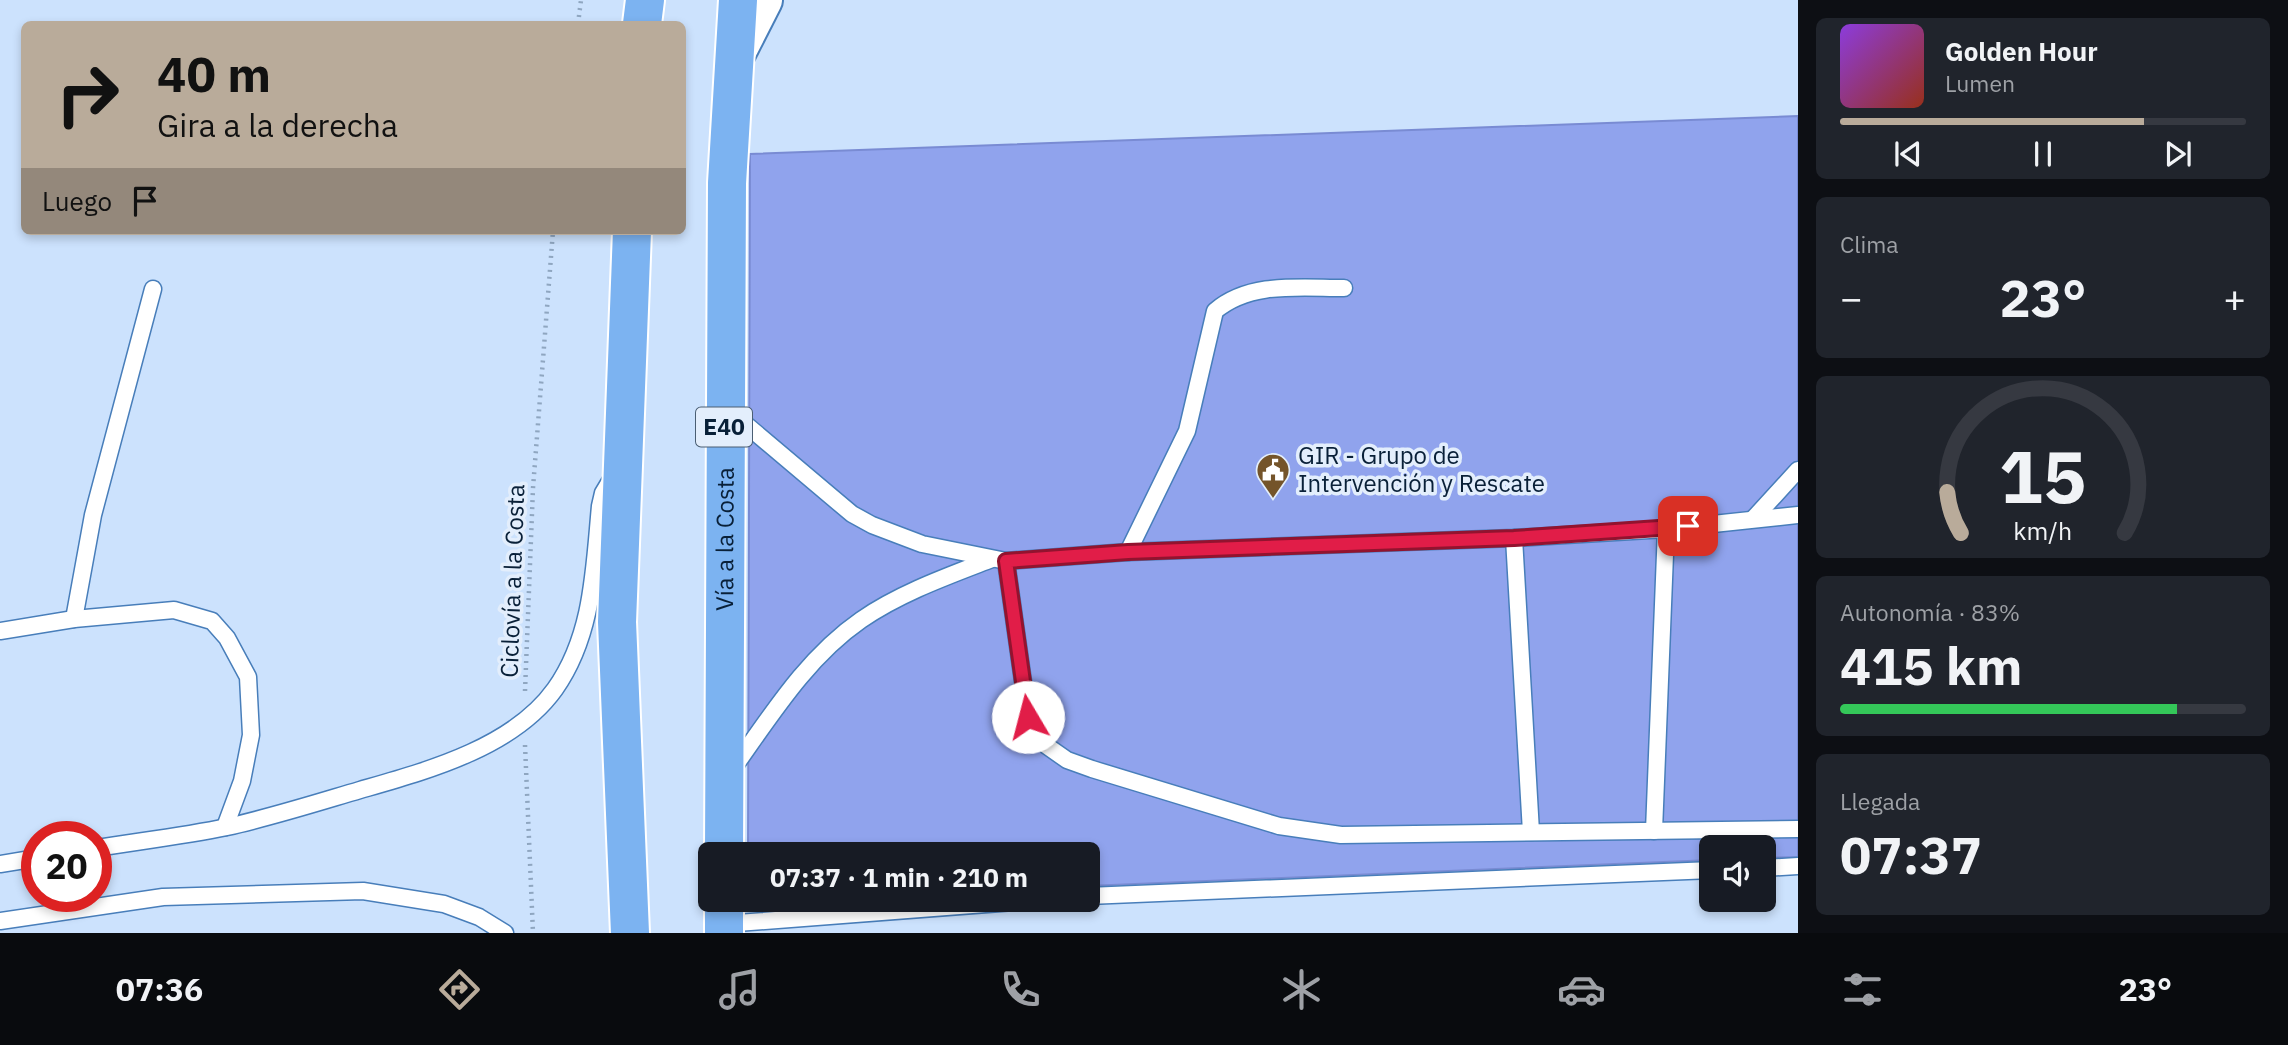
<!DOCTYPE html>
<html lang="es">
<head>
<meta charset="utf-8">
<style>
	:root { --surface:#171b24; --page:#20242c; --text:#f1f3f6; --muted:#9ea1a6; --line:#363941; --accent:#b9ab9a }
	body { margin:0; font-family:"IBM Plex Sans",sans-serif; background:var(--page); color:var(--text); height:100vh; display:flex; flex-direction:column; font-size:26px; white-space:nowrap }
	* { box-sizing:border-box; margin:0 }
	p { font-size:23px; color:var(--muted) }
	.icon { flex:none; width:38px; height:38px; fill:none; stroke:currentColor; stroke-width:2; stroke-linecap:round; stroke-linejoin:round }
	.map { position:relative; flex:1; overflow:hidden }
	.panel { display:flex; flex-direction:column; gap:18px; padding:18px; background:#0d0f14; width:490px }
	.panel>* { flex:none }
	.hud { position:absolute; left:21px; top:21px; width:665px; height:214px; border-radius:10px; box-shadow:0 4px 10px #0003; background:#b9ab9a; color:#111; overflow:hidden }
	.fabs { position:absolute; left:1699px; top:835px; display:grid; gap:14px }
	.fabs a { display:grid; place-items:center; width:77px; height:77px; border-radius:10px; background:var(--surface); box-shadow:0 4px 10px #0003; font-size:35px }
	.speed { position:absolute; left:21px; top:821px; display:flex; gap:14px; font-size:35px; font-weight:700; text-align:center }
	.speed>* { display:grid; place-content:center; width:91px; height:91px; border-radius:50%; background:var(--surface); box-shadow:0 4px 10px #0003; line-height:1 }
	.speed .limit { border:10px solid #d22; background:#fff; color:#111 }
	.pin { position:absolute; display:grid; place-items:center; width:60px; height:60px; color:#fff; margin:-30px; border-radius:14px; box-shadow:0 4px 10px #0006 }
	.me { position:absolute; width:77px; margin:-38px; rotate:352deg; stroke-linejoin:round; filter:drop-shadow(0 0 5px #0008) }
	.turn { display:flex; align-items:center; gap:24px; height:147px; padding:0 21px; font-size:32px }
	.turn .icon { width:91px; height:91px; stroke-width:2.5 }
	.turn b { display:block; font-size:49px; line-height:60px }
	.then { display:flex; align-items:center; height:66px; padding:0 21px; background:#0003; gap:14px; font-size:26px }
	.big { font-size:52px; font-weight:800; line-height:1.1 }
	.panel .widget { flex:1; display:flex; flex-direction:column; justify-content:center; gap:10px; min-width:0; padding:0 24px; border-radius:10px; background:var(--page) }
	.panel .dial { align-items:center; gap:0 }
	.dial svg { height:182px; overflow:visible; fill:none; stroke:var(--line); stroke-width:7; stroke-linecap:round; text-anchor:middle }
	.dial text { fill:var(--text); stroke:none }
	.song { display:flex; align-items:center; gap:21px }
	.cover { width:84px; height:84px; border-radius:10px; background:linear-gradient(135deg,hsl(270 70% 55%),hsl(10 70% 35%)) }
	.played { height:7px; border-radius:4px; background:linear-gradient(90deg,var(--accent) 75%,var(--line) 75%) }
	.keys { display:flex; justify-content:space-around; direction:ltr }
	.heat { display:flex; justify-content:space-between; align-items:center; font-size:38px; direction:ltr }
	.charge { height:10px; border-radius:5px; background:linear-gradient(90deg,#34c759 83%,var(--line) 0) }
	.trip { position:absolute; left:698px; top:842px; width:402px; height:70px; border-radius:10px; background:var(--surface); box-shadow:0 4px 10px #0003; font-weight:800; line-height:70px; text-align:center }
	.dock { display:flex; height:112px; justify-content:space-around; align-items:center; background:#090b0e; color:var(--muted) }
	.dock .icon { width:49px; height:49px }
	.dock .active { color:var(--accent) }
	.dock b { font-size:32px; color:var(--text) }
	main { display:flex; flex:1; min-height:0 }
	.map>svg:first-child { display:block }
	.building { fill:#90a3ed; stroke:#798bd3; stroke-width:2 }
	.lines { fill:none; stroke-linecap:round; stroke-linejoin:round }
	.lane-casing { stroke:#487eba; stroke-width:19 }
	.secondary-casing { stroke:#487eba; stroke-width:42 }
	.highway-casing { stroke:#fff; stroke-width:42 }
	.path { stroke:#8fa6c0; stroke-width:4.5; stroke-dasharray:2 5; stroke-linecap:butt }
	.lane { stroke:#fff; stroke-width:16 }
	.secondary { stroke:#fff; stroke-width:38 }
	.highway { stroke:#7cb3f1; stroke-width:38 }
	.route-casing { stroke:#92132f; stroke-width:18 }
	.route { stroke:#e11d48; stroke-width:12 }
	.labels { text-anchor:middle; stroke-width:7; stroke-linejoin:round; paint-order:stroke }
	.shield { fill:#e3eefc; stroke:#4a5e73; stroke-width:2 }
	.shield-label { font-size:23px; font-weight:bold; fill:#092038 }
	.poi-label { font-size:24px; fill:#092038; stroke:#e3eefc; text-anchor:start }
	.street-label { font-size:24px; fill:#092038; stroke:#e3eefc }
</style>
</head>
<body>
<main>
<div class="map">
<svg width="1798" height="933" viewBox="0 0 1798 933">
	<rect width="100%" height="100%" fill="#cce2fd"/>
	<g class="building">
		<path d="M 1798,116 L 1798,857 L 1764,858 L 1764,847 L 1712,847 L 1712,860 L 1088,886 L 1088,854 L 748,854 L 750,154 Z"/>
		<path d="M 748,900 L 822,900 L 748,903 Z"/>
	</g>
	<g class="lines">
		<defs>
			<g id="lane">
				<path d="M 731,412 L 852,514 L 872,525 L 922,544 L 1006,561 L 1128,552 L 1514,538 L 1666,529 L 1798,515"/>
				<path d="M 1754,518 L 1798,470"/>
				<path d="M 1514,538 L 1531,832"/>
				<path d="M 1128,552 L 1187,431 L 1215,311 C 1250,281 1301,288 1344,288"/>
				<path d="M 1006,561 L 1028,717 L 1047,746 L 1067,760 L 1092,769 L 1279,826 L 1341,835 L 1798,829"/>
				<path d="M 74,619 L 93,515 L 153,289"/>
				<path d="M 0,631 L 74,619 L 174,610 L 212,621 L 227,638 L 248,677 L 251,735 L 242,781 L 225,827"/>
				<path d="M 732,770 C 770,717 806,658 861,620 C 900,593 948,576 992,559"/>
				<path d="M 1654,831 L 1666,529"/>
				<path d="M 96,848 C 140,841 184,836 227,827 C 272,817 316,803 360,790 C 426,771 513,748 555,689 C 593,635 594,570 600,506 L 603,493 L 612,478"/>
				<path d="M 0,864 L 37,858"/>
				<path d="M 1764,868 L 1798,866"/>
				<path d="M 1088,896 L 1712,870"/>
				<path d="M 0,921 L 163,897 L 363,891 L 444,904 L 479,917 L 505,933"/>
				<path d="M 724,924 L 1039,900"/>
			</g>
			<path id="secondary" d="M 735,55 L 763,0"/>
			<g id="highway">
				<path d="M 642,24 L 645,0"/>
				<path id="s1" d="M 724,854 L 727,183 L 738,0"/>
				<path d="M 724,900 L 724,933"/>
				<path d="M 630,933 L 617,622 L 632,231"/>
			</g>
		</defs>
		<use href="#lane" class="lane-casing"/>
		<use href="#secondary" class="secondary-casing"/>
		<use href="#highway" class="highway-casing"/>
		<g class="path">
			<path d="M 578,24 L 581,0"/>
			<path d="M 525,691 L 533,488 L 553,231"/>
			<path d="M 525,745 L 533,933"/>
		</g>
		<use href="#lane" class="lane"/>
		<use href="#secondary" class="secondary"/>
		<use href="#highway" class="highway"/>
	</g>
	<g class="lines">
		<defs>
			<path id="route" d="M 1028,717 L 1006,561 L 1128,552 L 1514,538 L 1688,526"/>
		</defs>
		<use href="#route" class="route-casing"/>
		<use href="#route" class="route"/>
	</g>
	<defs>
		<symbol id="civic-pin" viewBox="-11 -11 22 30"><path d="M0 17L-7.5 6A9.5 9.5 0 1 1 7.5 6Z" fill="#74542a" stroke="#e3eefc"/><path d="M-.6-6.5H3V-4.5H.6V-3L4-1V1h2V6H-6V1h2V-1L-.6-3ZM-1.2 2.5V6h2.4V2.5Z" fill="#fff"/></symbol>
	</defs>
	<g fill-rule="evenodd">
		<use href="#civic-pin" x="1254" y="451" width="38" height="52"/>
	</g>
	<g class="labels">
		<rect class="shield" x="696" y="407.5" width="56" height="39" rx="5"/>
		<g class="shield-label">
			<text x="724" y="435">E40</text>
		</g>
		<g class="poi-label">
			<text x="1298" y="464">GIR - Grupo de<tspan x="1298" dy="28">Intervención y Rescate</tspan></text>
		</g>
		<g class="street-label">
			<text dy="8" stroke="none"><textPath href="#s1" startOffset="315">Vía a la Costa</textPath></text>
			<text transform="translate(513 581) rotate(-88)" y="8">Ciclovía a la Costa</text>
		</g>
	</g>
</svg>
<div class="fabs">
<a><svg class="icon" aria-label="sound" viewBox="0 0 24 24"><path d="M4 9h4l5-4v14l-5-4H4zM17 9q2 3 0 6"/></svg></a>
</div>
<div class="speed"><div class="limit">20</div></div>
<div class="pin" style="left:1688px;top:526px;background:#d93025"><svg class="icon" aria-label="arrive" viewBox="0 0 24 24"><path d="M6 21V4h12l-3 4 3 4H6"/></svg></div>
<svg class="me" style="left:1028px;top:717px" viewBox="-20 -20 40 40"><circle r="19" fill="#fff"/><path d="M0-13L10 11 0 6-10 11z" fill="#e11d48"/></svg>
<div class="trip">07:37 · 1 min · 210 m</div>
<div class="hud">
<div class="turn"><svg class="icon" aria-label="right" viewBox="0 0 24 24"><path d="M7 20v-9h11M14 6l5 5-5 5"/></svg><div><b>40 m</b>Gira a la derecha</div></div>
<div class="then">Luego<svg class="icon" aria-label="arrive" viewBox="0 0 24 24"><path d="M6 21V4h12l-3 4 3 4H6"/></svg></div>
</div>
</div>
<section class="panel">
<div class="widget">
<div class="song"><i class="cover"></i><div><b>Golden Hour</b><p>Lumen</p></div></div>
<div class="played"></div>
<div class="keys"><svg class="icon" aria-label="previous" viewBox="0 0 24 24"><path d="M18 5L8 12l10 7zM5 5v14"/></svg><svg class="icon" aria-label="pause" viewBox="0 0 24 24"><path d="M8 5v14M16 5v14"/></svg><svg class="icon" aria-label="next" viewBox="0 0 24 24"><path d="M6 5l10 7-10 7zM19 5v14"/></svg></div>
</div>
<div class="widget"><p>Clima</p>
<div class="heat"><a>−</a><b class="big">23°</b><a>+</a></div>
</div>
<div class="widget dial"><svg viewBox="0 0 100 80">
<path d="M14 69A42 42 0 1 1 86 69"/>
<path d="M14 69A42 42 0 0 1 8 51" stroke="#b9ab9a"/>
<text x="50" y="56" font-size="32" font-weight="700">15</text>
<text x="50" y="72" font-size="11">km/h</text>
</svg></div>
<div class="widget"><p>Autonomía · 83%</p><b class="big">415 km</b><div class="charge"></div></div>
<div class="widget"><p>Llegada</p><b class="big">07:37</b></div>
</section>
</main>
<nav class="dock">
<b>07:36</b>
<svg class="icon active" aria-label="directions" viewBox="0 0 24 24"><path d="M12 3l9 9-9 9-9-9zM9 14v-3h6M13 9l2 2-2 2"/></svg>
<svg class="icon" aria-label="music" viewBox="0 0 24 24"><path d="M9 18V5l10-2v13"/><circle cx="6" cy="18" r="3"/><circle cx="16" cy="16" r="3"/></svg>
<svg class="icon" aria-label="phone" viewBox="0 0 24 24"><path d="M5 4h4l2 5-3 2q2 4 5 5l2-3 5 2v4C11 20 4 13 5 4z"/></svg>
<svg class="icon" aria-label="climate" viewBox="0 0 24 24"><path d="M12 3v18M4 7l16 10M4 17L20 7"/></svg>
<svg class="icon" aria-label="car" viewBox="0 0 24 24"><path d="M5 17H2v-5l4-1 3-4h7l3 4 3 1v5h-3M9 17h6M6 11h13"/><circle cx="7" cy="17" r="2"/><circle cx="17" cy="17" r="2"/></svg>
<svg class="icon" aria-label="filters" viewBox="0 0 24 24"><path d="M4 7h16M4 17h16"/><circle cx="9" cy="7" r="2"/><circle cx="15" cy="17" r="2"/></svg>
<b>23°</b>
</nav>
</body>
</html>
